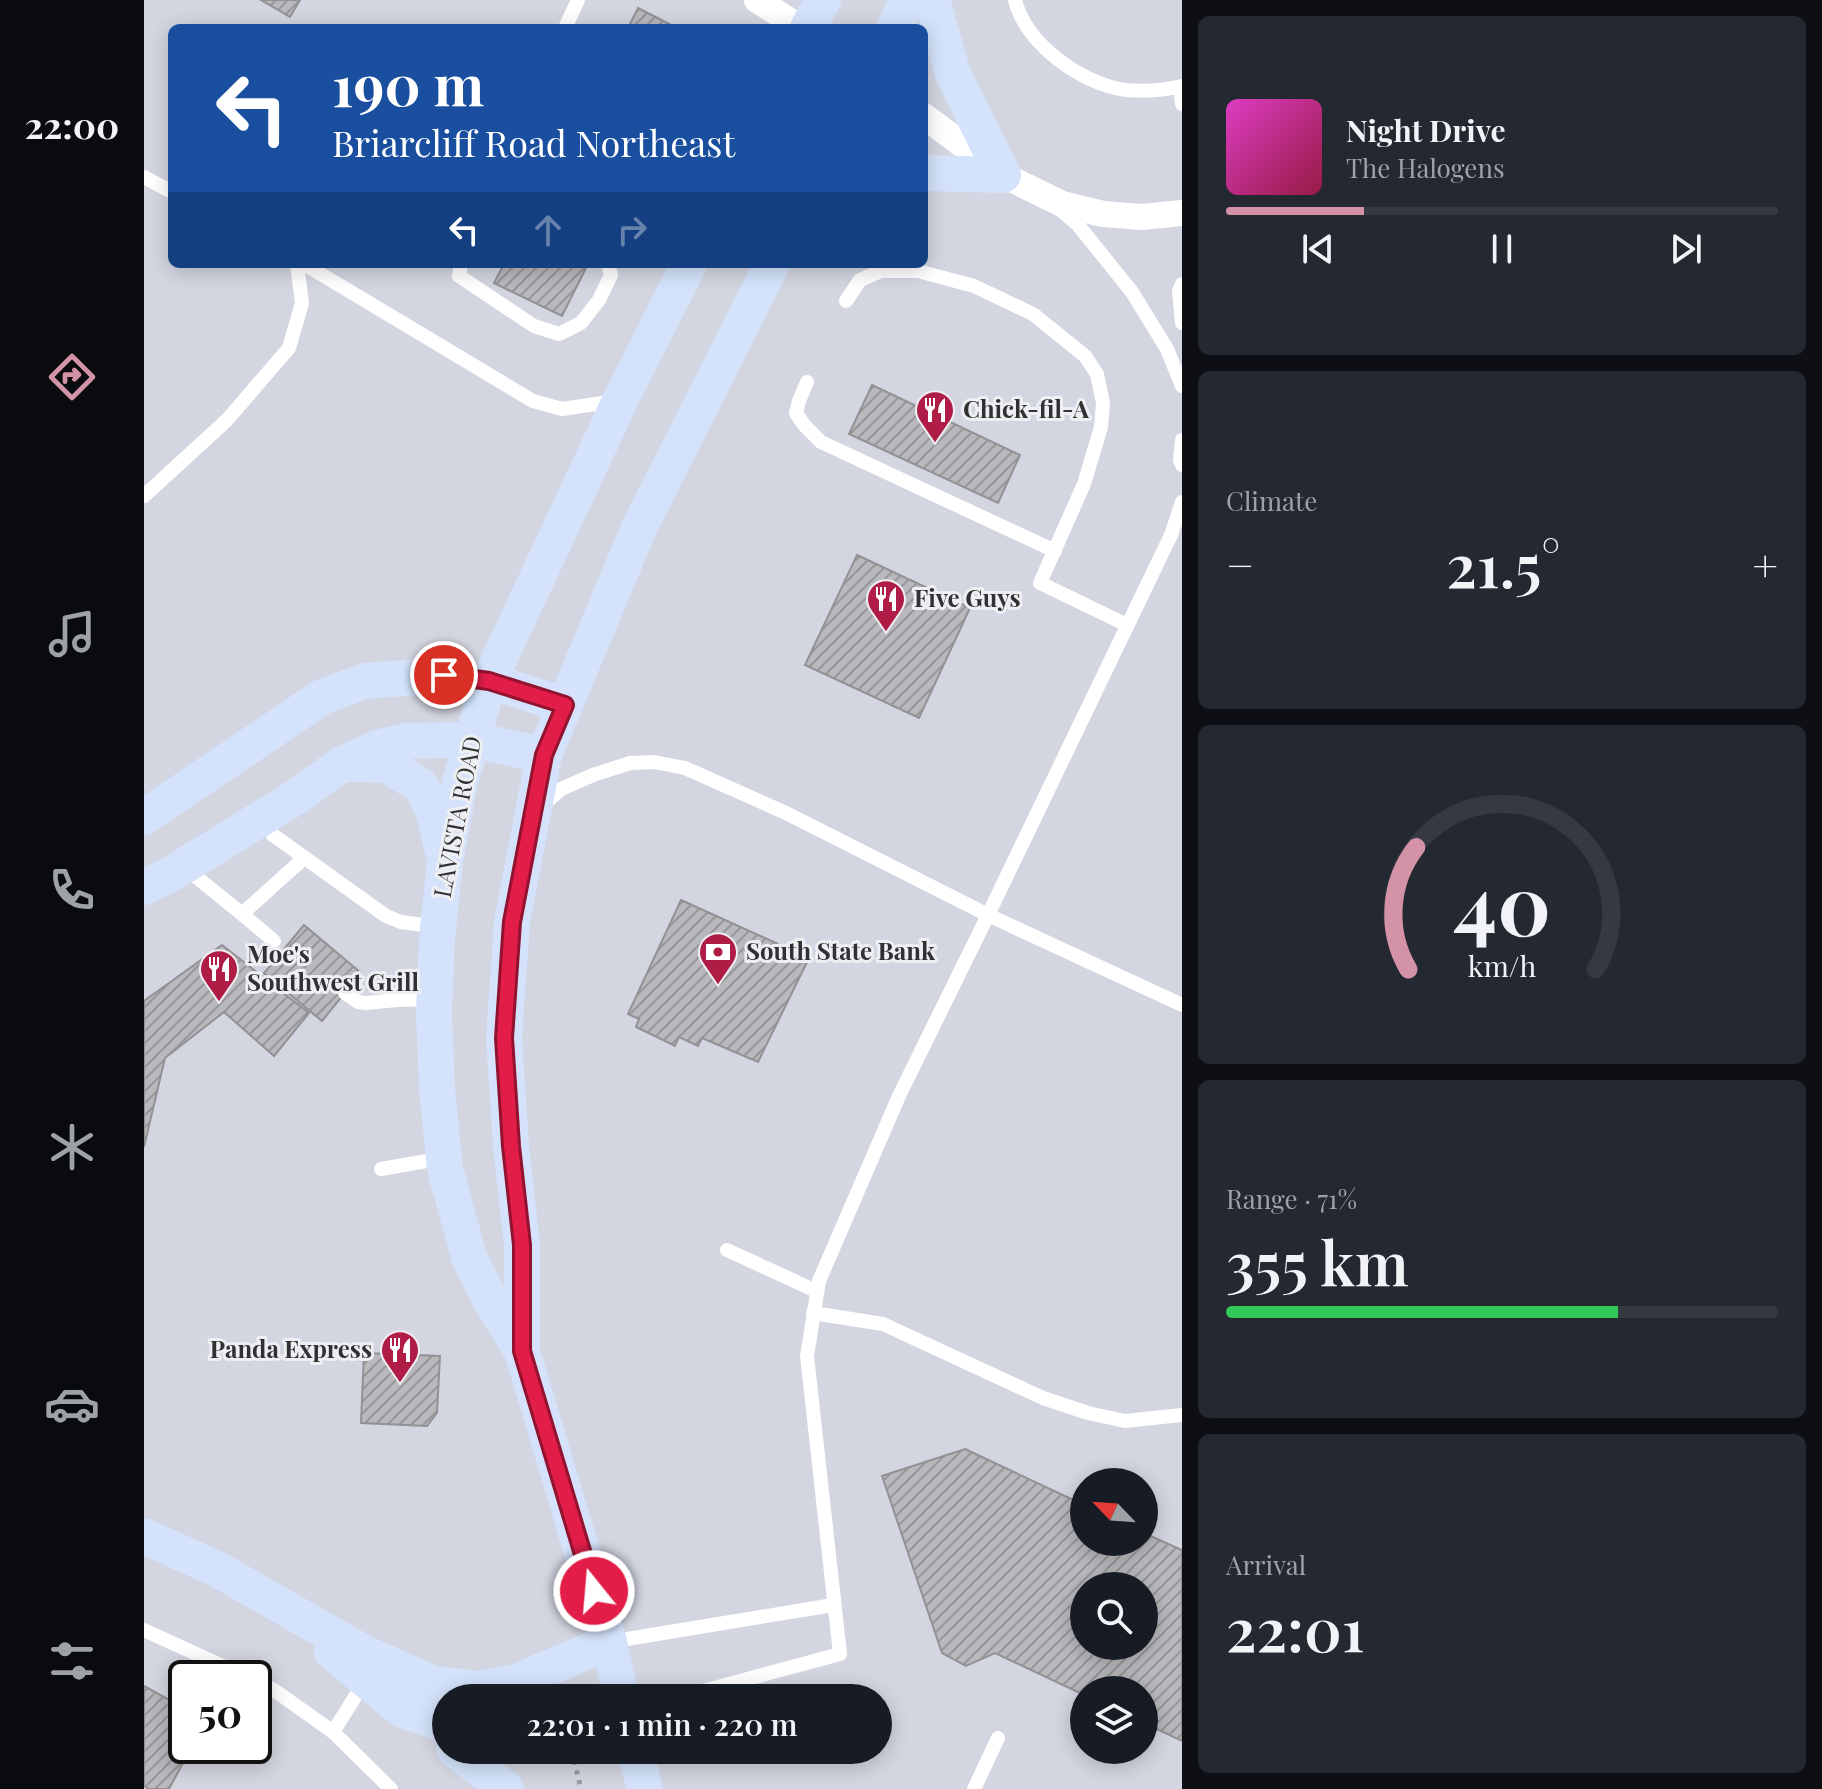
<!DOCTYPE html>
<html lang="en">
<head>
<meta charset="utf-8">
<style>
	:root { --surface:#171b24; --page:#242831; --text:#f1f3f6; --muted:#9ea1a6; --line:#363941; --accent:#d392a6 }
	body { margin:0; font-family:"Playfair Display",serif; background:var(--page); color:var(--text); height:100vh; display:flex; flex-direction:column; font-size:30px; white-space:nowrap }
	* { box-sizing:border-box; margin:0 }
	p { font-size:26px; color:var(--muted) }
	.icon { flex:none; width:44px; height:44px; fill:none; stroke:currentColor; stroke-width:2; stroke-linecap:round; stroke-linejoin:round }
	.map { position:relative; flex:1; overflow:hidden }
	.side { display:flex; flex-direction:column; gap:16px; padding:16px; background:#0d0f14; width:640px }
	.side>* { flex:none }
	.banner { position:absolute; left:24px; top:24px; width:760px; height:244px; border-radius:12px; box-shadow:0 4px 20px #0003; background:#1a4fa0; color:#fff; overflow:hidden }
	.needle { width:52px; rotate:295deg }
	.buttons { position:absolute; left:926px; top:1468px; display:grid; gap:16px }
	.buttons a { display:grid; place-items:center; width:88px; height:88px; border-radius:50%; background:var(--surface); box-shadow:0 4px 20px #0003; font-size:40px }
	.speed { position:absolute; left:24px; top:1660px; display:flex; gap:16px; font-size:40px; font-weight:700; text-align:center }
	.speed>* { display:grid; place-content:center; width:104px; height:104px; border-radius:50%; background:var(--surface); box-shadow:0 4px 20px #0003; line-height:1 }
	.speed .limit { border:4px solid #111; border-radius:12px; background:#fff; color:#111 }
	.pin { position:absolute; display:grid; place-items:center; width:68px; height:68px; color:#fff; margin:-34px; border:4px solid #fff; border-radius:50%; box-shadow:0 2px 8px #0007 }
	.me { position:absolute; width:88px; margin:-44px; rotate:343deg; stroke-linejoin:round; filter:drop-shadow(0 0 6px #0008) }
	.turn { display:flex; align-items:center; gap:28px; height:168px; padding:0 32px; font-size:36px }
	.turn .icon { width:104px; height:104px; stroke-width:2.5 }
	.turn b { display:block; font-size:56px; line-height:68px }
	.lanes { display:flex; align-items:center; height:76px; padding:0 32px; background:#0003; justify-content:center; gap:40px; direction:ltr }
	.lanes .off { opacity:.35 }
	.big { font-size:60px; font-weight:600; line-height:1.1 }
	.side .card { flex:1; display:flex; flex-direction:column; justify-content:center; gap:12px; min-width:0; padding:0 28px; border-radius:12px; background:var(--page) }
	.side .dial { align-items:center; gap:0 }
	.dial svg { height:208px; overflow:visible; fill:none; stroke:var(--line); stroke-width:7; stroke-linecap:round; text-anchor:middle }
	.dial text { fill:var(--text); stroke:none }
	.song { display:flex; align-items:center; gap:24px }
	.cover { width:96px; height:96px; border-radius:12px; background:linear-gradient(135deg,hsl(310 70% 55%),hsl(340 70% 35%)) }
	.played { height:8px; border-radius:4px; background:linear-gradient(90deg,var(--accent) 25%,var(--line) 25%) }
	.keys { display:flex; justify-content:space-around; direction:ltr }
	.heat { display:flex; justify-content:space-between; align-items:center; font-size:44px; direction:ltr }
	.charge { height:12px; border-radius:6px; background:linear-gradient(90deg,#34c759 71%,var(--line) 0) }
	.trip { position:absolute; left:288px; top:1684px; width:460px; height:80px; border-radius:40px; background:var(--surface); box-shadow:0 4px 20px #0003; font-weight:600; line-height:80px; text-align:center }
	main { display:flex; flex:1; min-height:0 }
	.menu { display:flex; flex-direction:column; width:144px; justify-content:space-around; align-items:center; background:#090b0e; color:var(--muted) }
	.menu .icon { width:56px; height:56px }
	.menu .selected { color:var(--accent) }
	.menu b { font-size:36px; color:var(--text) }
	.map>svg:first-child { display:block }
	.built { fill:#d3d5e1; fill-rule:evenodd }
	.building { fill:url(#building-hatch); stroke:#929195; stroke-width:2; fill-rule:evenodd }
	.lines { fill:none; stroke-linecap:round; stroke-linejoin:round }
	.path { stroke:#999a9d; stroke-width:5; stroke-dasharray:4 6; stroke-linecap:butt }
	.lane { stroke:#fff; stroke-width:14 }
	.street { stroke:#fff; stroke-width:26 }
	.secondary { stroke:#d4e3fb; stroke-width:36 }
	.route-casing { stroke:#92132f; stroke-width:20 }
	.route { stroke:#e11d48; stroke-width:14 }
	.labels { text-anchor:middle; stroke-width:6; stroke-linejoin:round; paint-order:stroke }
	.poi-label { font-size:24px; font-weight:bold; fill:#303132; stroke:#eeeff3; text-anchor:start }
	.street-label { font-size:24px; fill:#303132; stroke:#eeeff3 }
</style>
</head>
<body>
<main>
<nav class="menu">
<b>22:00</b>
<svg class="icon selected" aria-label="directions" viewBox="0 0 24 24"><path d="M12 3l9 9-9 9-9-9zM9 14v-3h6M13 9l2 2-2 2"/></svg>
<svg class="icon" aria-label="music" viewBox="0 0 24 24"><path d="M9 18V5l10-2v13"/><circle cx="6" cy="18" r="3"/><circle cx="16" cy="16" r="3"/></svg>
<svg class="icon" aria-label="phone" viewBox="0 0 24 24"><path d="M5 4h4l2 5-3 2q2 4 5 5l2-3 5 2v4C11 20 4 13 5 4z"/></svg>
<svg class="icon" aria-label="climate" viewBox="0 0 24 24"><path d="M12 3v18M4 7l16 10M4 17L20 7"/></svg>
<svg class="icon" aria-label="car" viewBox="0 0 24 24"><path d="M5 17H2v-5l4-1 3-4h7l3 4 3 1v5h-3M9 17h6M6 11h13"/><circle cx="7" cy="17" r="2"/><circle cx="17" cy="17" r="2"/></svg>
<svg class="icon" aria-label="filters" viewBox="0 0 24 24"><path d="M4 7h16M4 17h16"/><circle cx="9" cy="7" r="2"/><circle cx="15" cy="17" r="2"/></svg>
</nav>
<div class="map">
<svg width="1038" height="1789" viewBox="0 0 1038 1789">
	<defs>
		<pattern id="building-hatch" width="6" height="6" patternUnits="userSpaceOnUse" patternTransform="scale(2)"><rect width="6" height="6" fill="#b9b8bc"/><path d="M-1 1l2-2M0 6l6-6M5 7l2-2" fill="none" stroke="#979699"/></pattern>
	</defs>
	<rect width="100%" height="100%" fill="#e1e1e5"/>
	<path class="built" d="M 0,0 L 1038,0 L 1038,1789 L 0,1789 ZM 28,28 L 780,28 L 780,264 L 28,264 ZM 940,1482 L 1000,1482 L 1000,1542 L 940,1542 ZM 940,1586 L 1000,1586 L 1000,1646 L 940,1646 ZM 42,1678 L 110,1678 L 110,1746 L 42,1746 ZM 940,1690 L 1000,1690 L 1000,1750 L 940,1750 ZM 302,1698 L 734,1698 L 734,1750 L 302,1750 Z"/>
	<g class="building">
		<path d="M 117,0 L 156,0 L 146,17 Z"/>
		<path d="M 494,8 L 533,28 L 484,28 Z"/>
		<path d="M 360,264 L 444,264 L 418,316 L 350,283 Z"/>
		<path d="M 728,385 L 876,455 L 854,503 L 705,434 Z"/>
		<path d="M 713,555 L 826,608 L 775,718 L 661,665 Z"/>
		<path d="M 537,900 L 665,958 L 614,1062 L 558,1038 L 554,1046 L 535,1037 L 531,1046 L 492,1027 L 495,1019 L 484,1014 Z"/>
		<path d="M 160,925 L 217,973 L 178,1021 L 120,973 Z"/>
		<path d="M 78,945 L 165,1013 L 130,1056 L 80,1012 L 21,1058 L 0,1147 L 0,1001 Z"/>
		<path d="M 220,1353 L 296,1356 L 293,1413 L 283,1426 L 217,1423 Z"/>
		<path d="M 821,1449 L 940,1505 L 940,1542 L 1000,1542 L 1000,1533 L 1038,1550 L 1038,1741 L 1000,1723 L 1000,1690 L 940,1690 L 940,1695 L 851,1653 L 822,1666 L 798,1653 L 738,1476 ZM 940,1586 L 1000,1586 L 1000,1646 L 940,1646 Z"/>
		<path d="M 0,1686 L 42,1709 L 42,1746 L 48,1746 L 25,1789 L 5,1789 L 0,1786 Z"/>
	</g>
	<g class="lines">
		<path class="path" d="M 428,1751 L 437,1789"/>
		<g class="lane">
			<path d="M 871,0 C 882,44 937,84 982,90 C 1001,92 1020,90 1038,86"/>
			<path d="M 421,28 L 434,0"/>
			<path d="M 1036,87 L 1038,104"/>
			<path d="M 0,177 L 28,192"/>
			<path d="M 913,207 L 934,225 L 988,292 L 1023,349 L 1038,386"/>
			<path d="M 160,264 L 389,401 L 418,409 L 472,401"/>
			<path d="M 317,264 L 315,276 L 390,326 L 415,334 L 437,323 L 455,300 L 467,275 L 464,264"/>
			<path d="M 1038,284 L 1035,291 L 1038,323"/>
			<path d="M 702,301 L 716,280 L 737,271 L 774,271 L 830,286 L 889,314 L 941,356 L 953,374 L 959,403 L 957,427 L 940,484 L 896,583 L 983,625"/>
			<path d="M 663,382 L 655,401 L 652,413 L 660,425 L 677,442 L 911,551"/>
			<path d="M 1038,440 L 1036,460 L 1038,465"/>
			<path d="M 0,496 L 83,420 L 145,348 L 158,303 L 153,264"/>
			<path d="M 397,807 L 417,789 L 449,775 L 486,763 L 510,762 L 541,768 L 642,813 L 844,915 L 1038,1005"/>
			<path d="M 119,820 L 129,835 L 242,916 L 257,922 L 294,927"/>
			<path d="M 40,867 L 98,914 L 160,858"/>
			<path d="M 98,914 L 130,941"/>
			<path d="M 201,993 L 214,1002 L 222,1003 L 253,1000 L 290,999"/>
			<path d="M 237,1169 L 300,1158"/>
			<path d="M 583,1250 L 672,1291"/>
			<path d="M 669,1313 L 739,1324 L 899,1398 L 944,1413 L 981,1421 L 1038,1415"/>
			<path d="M 0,1630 L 105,1678"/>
			<path d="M 465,1642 L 689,1605"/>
			<path d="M 110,1680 L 130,1690 L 189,1732 L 247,1789"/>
			<path d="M 533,1698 L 696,1654 L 663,1356 L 675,1281 L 755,1096 L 844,915 L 1027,535 L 1038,502"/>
			<path d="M 189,1732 L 221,1681"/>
			<path d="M 830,1789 L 854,1738"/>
		</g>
		<g class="street">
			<path d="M 613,0 L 657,28"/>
			<path d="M 780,116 L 859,175 L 918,204 L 959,214 L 998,217 L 1038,213"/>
		</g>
		<g class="secondary">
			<path d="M 664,28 L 679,0"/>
			<path d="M 750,28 L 764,0"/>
			<path d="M 780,173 L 859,175 L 809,74 L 788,0"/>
			<path d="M 200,764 L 242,765 L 276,785 L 289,810 L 299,852"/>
			<path d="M 0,817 L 178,697 L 221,681 L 300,675 L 345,681 L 421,705"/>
			<path d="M 0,887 L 27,874 L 152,797 L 198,764 L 233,748 L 261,741 L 328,740 L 400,755"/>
			<path d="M 378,1351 L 378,1245 L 367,1146 L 360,1038 L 368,922 L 400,755 L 495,528 L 628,264"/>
			<path d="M 0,1536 L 73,1569 L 220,1653 L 290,1684 L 334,1689 L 372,1682 L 465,1642"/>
			<path d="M 188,1652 L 258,1710 L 302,1725"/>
			<path d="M 477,1698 L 465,1642 L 378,1351 L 348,1303 L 325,1257 L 301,1169 L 293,1088 L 290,1013 L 293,938 L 301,861 L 315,786 L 345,681 L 476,401 L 545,264"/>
			<path d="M 311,1750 L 362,1789"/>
			<path d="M 491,1750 L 501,1789"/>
		</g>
	</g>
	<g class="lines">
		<defs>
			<path id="route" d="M 300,675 L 345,681 L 421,705 L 400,755 L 368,922 L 360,1038 L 367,1146 L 378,1245 L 378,1351 L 450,1591"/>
		</defs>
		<use href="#route" class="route-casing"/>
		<use href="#route" class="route"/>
	</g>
	<defs>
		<symbol id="restaurant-pin" viewBox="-11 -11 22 30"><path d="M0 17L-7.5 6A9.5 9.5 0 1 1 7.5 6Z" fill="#af1c45" stroke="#eeeff3"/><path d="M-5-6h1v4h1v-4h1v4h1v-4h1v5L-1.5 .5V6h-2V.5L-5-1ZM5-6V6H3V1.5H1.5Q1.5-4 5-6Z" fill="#fff"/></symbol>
		<symbol id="bank-pin" viewBox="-11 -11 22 30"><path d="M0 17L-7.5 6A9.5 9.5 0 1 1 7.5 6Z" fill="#af1c45" stroke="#eeeff3"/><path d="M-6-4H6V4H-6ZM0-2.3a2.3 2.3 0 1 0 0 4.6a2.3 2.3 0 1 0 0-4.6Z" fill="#fff"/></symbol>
	</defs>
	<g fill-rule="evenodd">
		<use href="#restaurant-pin" x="769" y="388" width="44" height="60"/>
		<use href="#restaurant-pin" x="720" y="577" width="44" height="60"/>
		<use href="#bank-pin" x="552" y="930" width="44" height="60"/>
		<use href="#restaurant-pin" x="53" y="947" width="44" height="60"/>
		<use href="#restaurant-pin" x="234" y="1328" width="44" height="60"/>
	</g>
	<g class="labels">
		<g class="poi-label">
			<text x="819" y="418">Chick-fil-A</text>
			<text x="770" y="607">Five Guys</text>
			<text x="602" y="960">South State Bank</text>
			<text x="103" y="963">Moe's<tspan x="103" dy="28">Southwest Grill</tspan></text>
			<text x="228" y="1358" text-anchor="end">Panda Express</text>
		</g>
		<g class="street-label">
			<text transform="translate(314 817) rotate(-79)" y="8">LAVISTA ROAD</text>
		</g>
	</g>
</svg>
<div class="buttons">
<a><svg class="needle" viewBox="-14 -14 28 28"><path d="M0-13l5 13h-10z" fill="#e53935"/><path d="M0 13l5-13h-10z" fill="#9ea1a6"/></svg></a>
<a><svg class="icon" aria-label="search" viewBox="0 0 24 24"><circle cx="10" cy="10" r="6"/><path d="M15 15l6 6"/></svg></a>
<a><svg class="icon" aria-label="layers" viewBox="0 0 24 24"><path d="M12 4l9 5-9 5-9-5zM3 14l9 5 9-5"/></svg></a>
</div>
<div class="speed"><div class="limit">50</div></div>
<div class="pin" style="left:300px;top:675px;background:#d93025"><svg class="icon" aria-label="arrive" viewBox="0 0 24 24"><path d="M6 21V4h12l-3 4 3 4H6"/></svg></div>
<svg class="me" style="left:450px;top:1591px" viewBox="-20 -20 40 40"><circle r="17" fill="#e11d48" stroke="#fff" stroke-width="3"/><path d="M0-11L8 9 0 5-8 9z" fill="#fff"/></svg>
<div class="trip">22:01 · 1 min · 220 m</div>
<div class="banner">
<div class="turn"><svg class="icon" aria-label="left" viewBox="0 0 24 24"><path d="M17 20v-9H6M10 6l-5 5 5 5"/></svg><div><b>190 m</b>Briarcliff Road Northeast</div></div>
<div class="lanes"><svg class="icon" aria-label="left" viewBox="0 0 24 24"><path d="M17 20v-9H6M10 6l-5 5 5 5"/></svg><svg class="icon off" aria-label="ahead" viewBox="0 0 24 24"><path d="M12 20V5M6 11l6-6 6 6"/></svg><svg class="icon off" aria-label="right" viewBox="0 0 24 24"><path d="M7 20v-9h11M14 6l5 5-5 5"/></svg></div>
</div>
</div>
<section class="side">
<div class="card">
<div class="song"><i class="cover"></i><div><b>Night Drive</b><p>The Halogens</p></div></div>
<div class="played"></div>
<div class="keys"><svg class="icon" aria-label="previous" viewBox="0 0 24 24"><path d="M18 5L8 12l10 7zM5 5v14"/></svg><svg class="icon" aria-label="pause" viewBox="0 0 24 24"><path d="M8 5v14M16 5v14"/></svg><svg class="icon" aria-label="next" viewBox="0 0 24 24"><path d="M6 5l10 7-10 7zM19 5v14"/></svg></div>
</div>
<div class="card"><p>Climate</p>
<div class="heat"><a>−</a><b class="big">21.5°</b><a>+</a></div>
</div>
<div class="card dial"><svg viewBox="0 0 100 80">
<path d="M14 69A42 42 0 1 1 86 69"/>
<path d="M14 69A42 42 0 0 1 17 22" stroke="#d392a6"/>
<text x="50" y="56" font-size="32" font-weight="700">40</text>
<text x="50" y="72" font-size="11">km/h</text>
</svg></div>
<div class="card"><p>Range · 71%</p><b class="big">355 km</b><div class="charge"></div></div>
<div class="card"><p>Arrival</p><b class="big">22:01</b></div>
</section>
</main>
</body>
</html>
